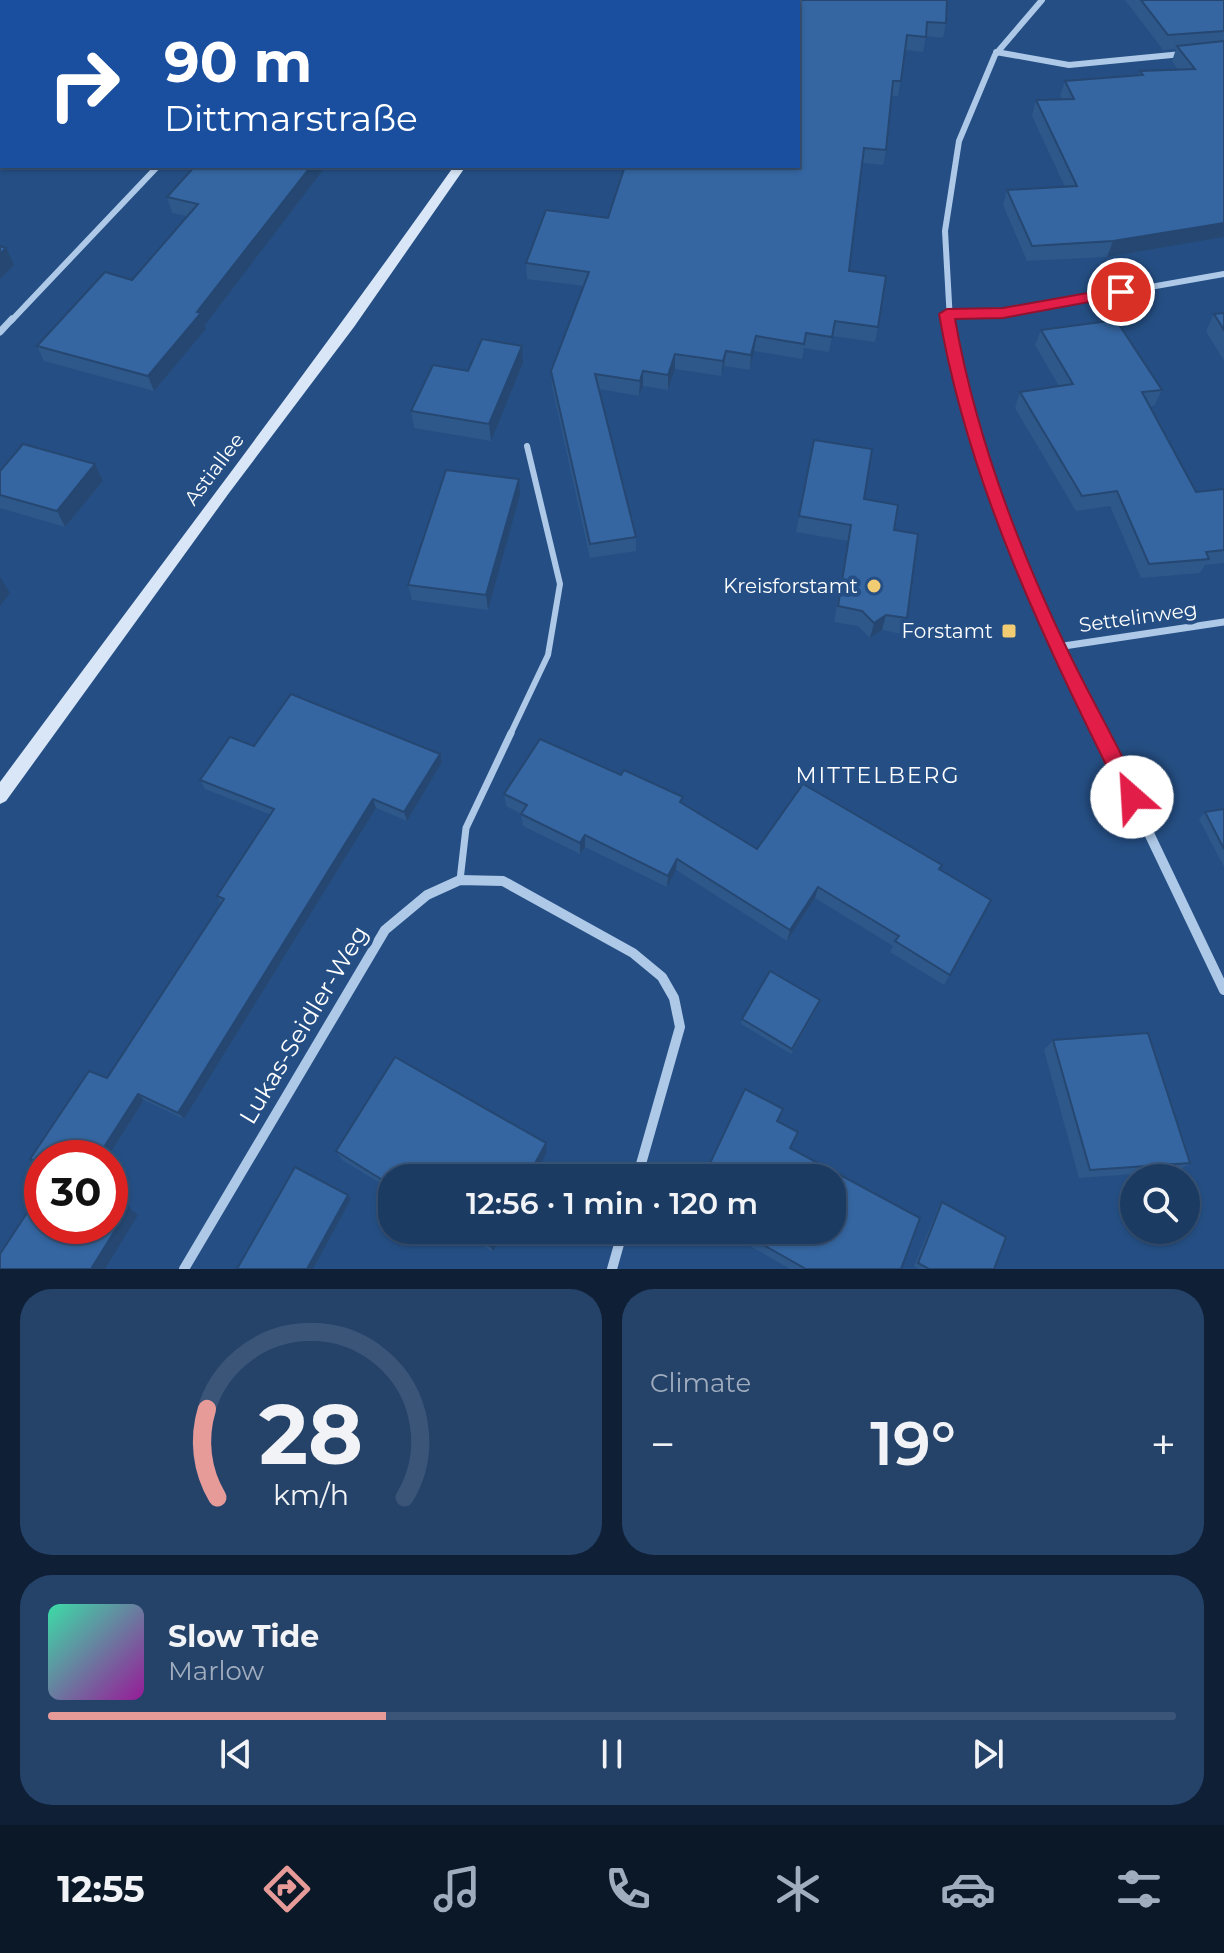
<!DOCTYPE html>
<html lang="en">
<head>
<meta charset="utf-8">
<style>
	:root { --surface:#1c3b63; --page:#254269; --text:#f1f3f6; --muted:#a0adbe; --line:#3a5578; --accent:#e69b98 }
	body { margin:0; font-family:Montserrat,sans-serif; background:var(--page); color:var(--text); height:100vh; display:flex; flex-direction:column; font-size:30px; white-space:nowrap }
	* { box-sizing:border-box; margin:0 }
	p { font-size:26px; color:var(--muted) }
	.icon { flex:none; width:44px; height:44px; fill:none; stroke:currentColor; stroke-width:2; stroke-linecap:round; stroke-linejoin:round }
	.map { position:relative; height:1269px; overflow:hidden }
	.panel { display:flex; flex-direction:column; gap:20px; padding:20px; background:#0f2036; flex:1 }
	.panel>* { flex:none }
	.banner { position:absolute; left:0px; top:0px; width:800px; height:168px; box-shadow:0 2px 6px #0004,0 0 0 2px var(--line); background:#1a4fa0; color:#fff; overflow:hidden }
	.fabs { position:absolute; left:1120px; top:1164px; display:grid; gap:16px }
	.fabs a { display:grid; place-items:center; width:80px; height:80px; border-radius:50%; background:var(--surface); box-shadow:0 2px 6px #0004,0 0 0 2px var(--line); font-size:40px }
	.speed { position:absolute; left:24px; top:1140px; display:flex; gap:16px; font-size:40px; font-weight:700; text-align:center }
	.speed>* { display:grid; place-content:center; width:104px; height:104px; border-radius:50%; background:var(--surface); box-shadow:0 2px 6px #0004,0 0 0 2px var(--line); line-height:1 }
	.speed .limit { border:12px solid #d22; background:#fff; color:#111 }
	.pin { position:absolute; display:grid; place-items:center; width:68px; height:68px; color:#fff; margin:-34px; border:4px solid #fff; border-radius:50%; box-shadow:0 2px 8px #0007 }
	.me { position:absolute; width:88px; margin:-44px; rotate:334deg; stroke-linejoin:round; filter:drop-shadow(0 0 6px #0008) }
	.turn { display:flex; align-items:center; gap:28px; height:168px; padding:0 32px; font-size:36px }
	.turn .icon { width:104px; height:104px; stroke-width:2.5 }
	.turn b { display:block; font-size:56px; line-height:68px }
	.big { font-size:60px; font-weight:600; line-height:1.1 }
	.panel .card { flex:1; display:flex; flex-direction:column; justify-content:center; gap:12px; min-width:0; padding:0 28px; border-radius:32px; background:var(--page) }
	.panel .dial { align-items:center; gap:0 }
	.dial svg { height:208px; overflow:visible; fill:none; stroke:var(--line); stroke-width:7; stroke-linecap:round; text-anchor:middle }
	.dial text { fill:var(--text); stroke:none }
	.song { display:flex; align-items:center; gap:24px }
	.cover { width:96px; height:96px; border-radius:12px; background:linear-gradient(135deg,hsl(160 70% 55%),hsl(300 70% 35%)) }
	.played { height:8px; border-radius:4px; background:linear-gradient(90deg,var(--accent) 30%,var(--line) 30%) }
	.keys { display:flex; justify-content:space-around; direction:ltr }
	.heat { display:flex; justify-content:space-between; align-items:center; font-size:44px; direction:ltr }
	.panel .tiles { flex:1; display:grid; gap:20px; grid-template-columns:1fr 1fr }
	.card:last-child { grid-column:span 2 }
	.trip { position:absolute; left:378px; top:1164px; width:468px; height:80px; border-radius:32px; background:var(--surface); box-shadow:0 2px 6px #0004,0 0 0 2px var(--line); font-weight:600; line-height:80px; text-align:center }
	.tab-bar { display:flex; height:128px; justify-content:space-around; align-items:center; background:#0b1828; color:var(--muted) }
	.tab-bar .icon { width:56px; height:56px }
	.tab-bar .current { color:var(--accent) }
	.tab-bar b { font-size:36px; color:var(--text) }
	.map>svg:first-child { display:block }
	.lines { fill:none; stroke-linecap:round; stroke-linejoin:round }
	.lane-far1 { stroke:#aec9e8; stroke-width:6 }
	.lane { stroke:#aec9e8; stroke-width:7 }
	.street-far2 { stroke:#aec9e8; stroke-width:6 }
	.street-far1 { stroke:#aec9e8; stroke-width:7 }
	.street { stroke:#aec9e8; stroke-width:10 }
	.secondary { fill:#d8e6f7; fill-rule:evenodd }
	.wall { fill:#2e588a }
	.shaded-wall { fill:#254771 }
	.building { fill:#3566a1; stroke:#254771; stroke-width:2 }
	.route { fill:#e11d48; stroke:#92132f; stroke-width:2 }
	.poi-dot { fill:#f2cc72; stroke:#254f84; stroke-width:3 }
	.labels { text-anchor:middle; stroke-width:8; stroke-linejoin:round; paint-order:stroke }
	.street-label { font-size:20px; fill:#fff; stroke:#254f84 }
	.poi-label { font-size:20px; fill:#fff; stroke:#254f84; text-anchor:end }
	.neighbourhood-label { font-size:22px; letter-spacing:2px; fill:#fff; stroke:#254f84 }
	.near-street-label { font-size:24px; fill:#fff; stroke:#254f84 }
</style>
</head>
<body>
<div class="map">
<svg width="1224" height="1269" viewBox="0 0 1224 1269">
	<rect width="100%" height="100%" fill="#254f84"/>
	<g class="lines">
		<path class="lane-far1" d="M 510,735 L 548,655 L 560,584 L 527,446"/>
		<path class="lane" d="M 460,880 L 466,828 L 511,733"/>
		<g class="street-far2">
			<path d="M 996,52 L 1069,65 L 1182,54"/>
			<path d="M 947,314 L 1003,313 L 1224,274"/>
			<path d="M 11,321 L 158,166"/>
			<path d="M 950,321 L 945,231 L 959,141 L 995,55 L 1042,0"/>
		</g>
		<g class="street-far1">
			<path d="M 950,319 C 951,339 957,359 961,379 C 987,504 1044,621 1102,735"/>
			<path d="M 0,332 L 12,319"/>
			<path d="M 1057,647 L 1224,622"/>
		</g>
		<g class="street">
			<path d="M 1101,733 L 1224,990"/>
			<path d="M 184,1269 L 385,930 L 427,895 L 460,880 L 503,881 L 633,953 L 662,977 L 674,998 L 680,1027 L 637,1178"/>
			<path d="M 612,1269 L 623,1230"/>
		</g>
		<path class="secondary" d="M 454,166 L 466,166 L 354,327 L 229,493 L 6,801 L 0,804 L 0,782 C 151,577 307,374 454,166 Z"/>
	</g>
	<g class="wall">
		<path d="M 309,0 L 418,0 L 416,2 L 311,2 Z"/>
		<path d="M 1125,0 L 1224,0 L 1224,237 L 1107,257 L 1027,261 L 1003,205 L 1007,190 L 1065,187 L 1032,116 L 1036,100 L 1062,100 L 1060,96 L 1065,81 L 1139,75 L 1140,71 L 1178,70 L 1172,61 L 1176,49 L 1163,50 Z"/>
		<path d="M 798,2 L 946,23 L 943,38 L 926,36 L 923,52 L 905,50 L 898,96 L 891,96 L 886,150 L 883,165 L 862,163 L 849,271 L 878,327 L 875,342 L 832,336 L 829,352 L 804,348 L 802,359 L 754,351 L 750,370 L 724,366 L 721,376 L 675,369 L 668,390 L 643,386 L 639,396 L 599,389 L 636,537 L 636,551 L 590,558 L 552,386 L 551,371 L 584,286 L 527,279 L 526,263 L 608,218 Z"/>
		<path d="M 195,166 L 326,166 L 205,325 L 206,329 L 154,391 L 44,361 L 37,346 L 132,280 L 187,216 L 172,213 L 167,197 Z"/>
		<path d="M 1224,313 L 1224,361 L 1206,331 L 1214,314 Z"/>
		<path d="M 1041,330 L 1162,390 L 1154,406 L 1150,406 L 1196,492 L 1224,489 L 1224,563 L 1205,565 L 1200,573 L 1141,578 L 1110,506 L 1076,511 L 1015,408 L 1020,392 L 1059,386 L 1035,345 Z"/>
		<path d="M 523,363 L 491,441 L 414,428 L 411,411 Z"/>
		<path d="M 814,440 L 864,499 L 894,530 L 907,618 L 902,634 L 882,630 L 870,638 L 858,626 L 834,622 L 848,541 L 796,532 Z"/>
		<path d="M 95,464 L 103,481 L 65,527 L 0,508 L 0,471 Z"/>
		<path d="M 520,495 L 488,610 L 412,600 L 408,585 Z"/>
		<path d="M 254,746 L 440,754 L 442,762 L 407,821 L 376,808 L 184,1119 L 144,1100 L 107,1158 L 42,1158 L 42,1167 L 38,1165 L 30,1159 L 107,1078 L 221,904 L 217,896 L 271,815 L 205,789 L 200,780 Z"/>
		<path d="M 504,794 L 682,804 L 757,849 L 939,869 L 991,900 L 944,985 L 890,952 L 893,946 L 815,898 L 787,941 L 676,870 L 667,887 L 585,847 L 580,854 L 523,826 L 521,814 L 506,806 Z"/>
		<path d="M 1224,809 L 1224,867 L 1199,819 L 1205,812 Z"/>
		<path d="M 818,1006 L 791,1054 L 741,1024 L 742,1019 Z"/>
		<path d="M 1053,1040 L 1190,1163 L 1178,1171 L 1079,1178 L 1044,1050 Z"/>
		<path d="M 777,1122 L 790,1148 L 901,1269 L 790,1269 L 722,1230 L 832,1230 L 703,1178 Z"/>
		<path d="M 336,1151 L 547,1152 L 392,1178 L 392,1190 L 342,1160 Z"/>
		<path d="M 942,1202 L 994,1269 L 919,1269 L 914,1266 L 939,1206 Z"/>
		<path d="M 456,1230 L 505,1230 L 493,1252 Z"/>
	</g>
	<g class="shaded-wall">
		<path d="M 241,0 L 258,0 L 256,2 L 239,2 Z"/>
		<path d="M 405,0 L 418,0 L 416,2 L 404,2 Z"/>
		<path d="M 311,166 L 326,166 L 205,325 L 206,329 L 154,391 L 148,376 Z"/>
		<path d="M 1224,223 L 1224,237 L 1107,257 L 1113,241 Z"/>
		<path d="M 6,248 L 14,265 L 0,279 L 0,254 Z"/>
		<path d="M 756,336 L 754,351 L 750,370 L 751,355 Z"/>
		<path d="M 522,346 L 523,363 L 491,441 L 489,424 Z"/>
		<path d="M 726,351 L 724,366 L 721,376 L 723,361 Z"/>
		<path d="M 675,354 L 675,369 L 668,390 L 668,375 Z"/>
		<path d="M 643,371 L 643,386 L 639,396 L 640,381 Z"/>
		<path d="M 95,464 L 103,481 L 65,527 L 57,511 Z"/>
		<path d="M 519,479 L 520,495 L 488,610 L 486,595 Z"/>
		<path d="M 0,577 L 10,593 L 0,606 Z"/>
		<path d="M 886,615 L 882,630 L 870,638 L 874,623 Z"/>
		<path d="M 440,754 L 442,762 L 407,821 L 404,812 Z"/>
		<path d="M 373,799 L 376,808 L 184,1119 L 178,1113 Z"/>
		<path d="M 585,835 L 585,847 L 580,854 L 580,843 Z"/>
		<path d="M 677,859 L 676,870 L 667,887 L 668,876 Z"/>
		<path d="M 818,887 L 815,898 L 787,941 L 790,930 Z"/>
		<path d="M 138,1094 L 144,1100 L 107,1158 L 97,1158 Z"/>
		<path d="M 546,1143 L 547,1152 L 533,1178 L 527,1178 Z"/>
		<path d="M 348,1195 L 351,1199 L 313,1269 L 307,1269 Z"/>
		<path d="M 129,1208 L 138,1215 L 105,1269 L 91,1269 Z"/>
		<path d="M 499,1230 L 505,1230 L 493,1252 L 490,1246 Z"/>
	</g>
	<g class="building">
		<path d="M 59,0 L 241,0 L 239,2 L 57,2 Z"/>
		<path d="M 323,0 L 405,0 L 404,2 L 326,2 Z"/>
		<path d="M 667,0 L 947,0 L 946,23 L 927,22 L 926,37 L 907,35 L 901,81 L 893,81 L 886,150 L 864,148 L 849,271 L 886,276 L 878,327 L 835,321 L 832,337 L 806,333 L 804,344 L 756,336 L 751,355 L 726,351 L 723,361 L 675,354 L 668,375 L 643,371 L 640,381 L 595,374 L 636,537 L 590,544 L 551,371 L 589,272 L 526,263 L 546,210 L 608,218 L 625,166 L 798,166 L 798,2 L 666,2 Z"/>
		<path d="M 1141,0 L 1224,0 L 1224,31 L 1168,35 Z"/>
		<path d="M 1224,41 L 1224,223 L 1113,241 L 1032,246 L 1007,190 L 1077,186 L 1036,100 L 1074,99 L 1065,81 L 1143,75 L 1140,71 L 1195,69 L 1177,46 Z"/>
		<path d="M 195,166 L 311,166 L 197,312 L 201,313 L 148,376 L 37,346 L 105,272 L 132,280 L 198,204 L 167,197 Z"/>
		<path d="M 0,246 L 6,248 L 0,254 Z"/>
		<path d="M 1224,313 L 1224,330 L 1214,314 Z"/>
		<path d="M 1116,320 L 1162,390 L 1142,392 L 1196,492 L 1224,489 L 1224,550 L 1206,552 L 1209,559 L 1149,564 L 1117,491 L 1082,496 L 1020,392 L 1073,384 L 1041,330 Z"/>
		<path d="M 482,339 L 522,346 L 489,424 L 411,411 L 433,365 L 468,371 Z"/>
		<path d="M 814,440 L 872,449 L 864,499 L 898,505 L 894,530 L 918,534 L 907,618 L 886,615 L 874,623 L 862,611 L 838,606 L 851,525 L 799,516 Z"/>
		<path d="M 23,444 L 95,464 L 57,511 L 0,495 L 0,471 Z"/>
		<path d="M 446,470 L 519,479 L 486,595 L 408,585 Z"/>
		<path d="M 291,694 L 440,754 L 404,812 L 373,799 L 178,1113 L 138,1094 L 97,1158 L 42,1158 L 42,1165 L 30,1159 L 89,1071 L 107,1078 L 224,899 L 217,896 L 274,809 L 200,780 L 230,737 L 254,746 Z"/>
		<path d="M 540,739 L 621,775 L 624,770 L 683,797 L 680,802 L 757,849 L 803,784 L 942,865 L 939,869 L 991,900 L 950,975 L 895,941 L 899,936 L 818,887 L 790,930 L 677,859 L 668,876 L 585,835 L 580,843 L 521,814 L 527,805 L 504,794 Z"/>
		<path d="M 1224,809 L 1224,849 L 1205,812 Z"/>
		<path d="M 770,971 L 820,1000 L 792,1049 L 742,1019 Z"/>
		<path d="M 1148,1033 L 1190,1163 L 1090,1170 L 1053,1040 Z"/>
		<path d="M 395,1057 L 546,1143 L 527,1178 L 392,1178 L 392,1186 L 336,1151 Z"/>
		<path d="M 745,1089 L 783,1109 L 777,1121 L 798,1132 L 790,1148 L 920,1218 L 901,1269 L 806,1269 L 737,1230 L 832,1230 L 832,1178 L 703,1178 Z"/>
		<path d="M 295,1167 L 348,1195 L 307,1269 L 237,1269 Z"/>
		<path d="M 42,1190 L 42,1226 L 110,1226 L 110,1199 L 129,1208 L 91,1269 L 0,1269 L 0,1254 Z"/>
		<path d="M 942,1202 L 1006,1237 L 994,1269 L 929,1269 L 918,1263 Z"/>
		<path d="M 465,1230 L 499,1230 L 490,1246 Z"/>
	</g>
	<path class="route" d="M 1121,287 L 1127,288 L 1127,295 L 1003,318 L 955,319 C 975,432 1017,545 1067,649 C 1091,699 1119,747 1142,797 L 1139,803 L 1132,806 L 1125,803 C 1047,646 969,488 939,314 L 947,309 L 1003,308 Z"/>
	<g class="poi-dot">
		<circle cx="874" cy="586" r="8"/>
		<rect x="1001" y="623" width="16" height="16" rx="4"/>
	</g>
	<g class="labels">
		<g class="street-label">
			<text transform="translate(214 469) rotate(-53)" y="7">Astiallee</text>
			<text transform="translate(1138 617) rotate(-8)" y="7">Settelinweg</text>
		</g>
		<g class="poi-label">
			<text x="858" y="593">Kreisforstamt</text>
			<text x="993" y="638">Forstamt</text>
		</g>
		<g class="neighbourhood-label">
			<text x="878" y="783">MITTELBERG</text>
		</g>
		<g class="near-street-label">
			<text transform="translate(304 1025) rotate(-59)" y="8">Lukas-Seidler-Weg</text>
		</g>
	</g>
</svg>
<div class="fabs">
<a><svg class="icon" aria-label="search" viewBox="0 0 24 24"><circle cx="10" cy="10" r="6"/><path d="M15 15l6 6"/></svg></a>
</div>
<div class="speed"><div class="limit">30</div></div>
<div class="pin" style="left:1121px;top:292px;background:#d93025"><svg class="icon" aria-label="arrive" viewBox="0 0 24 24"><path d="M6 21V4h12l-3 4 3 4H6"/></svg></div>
<svg class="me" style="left:1132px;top:797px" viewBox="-20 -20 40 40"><circle r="19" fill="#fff"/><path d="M0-13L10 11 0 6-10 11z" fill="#e11d48"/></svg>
<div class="trip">12:56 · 1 min · 120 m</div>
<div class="banner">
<div class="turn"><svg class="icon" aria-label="right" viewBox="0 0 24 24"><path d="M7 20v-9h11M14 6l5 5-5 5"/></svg><div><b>90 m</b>Dittmarstraße</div></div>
</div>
</div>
<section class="panel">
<div class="tiles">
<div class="card dial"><svg viewBox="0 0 100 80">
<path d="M14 69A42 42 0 1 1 86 69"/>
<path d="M14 69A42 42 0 0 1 10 35" stroke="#e69b98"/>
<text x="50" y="56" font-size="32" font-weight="700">28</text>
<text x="50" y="72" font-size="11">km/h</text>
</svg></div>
<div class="card"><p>Climate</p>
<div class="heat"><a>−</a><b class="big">19°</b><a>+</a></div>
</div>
<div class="card">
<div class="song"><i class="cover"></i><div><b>Slow Tide</b><p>Marlow</p></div></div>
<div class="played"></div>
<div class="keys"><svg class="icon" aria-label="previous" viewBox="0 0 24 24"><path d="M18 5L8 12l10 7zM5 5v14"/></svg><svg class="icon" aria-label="pause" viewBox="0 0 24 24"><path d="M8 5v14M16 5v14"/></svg><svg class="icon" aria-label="next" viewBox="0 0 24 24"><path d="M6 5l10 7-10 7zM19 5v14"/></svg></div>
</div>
</div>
</section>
<nav class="tab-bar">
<b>12:55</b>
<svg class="icon current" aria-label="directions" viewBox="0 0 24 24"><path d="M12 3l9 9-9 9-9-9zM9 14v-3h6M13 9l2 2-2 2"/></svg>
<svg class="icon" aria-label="music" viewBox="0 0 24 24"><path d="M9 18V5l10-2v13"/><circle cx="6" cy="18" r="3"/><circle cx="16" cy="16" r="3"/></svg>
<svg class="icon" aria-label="phone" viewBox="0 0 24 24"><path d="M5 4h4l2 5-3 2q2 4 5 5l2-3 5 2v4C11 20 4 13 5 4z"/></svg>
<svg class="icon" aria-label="climate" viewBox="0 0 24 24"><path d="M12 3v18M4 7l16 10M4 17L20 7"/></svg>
<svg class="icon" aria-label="car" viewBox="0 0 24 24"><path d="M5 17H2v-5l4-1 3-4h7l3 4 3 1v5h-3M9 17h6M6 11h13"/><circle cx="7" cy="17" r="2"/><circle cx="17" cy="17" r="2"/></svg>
<svg class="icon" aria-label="filters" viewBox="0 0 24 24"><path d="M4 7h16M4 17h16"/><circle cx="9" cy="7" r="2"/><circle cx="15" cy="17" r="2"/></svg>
</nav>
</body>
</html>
